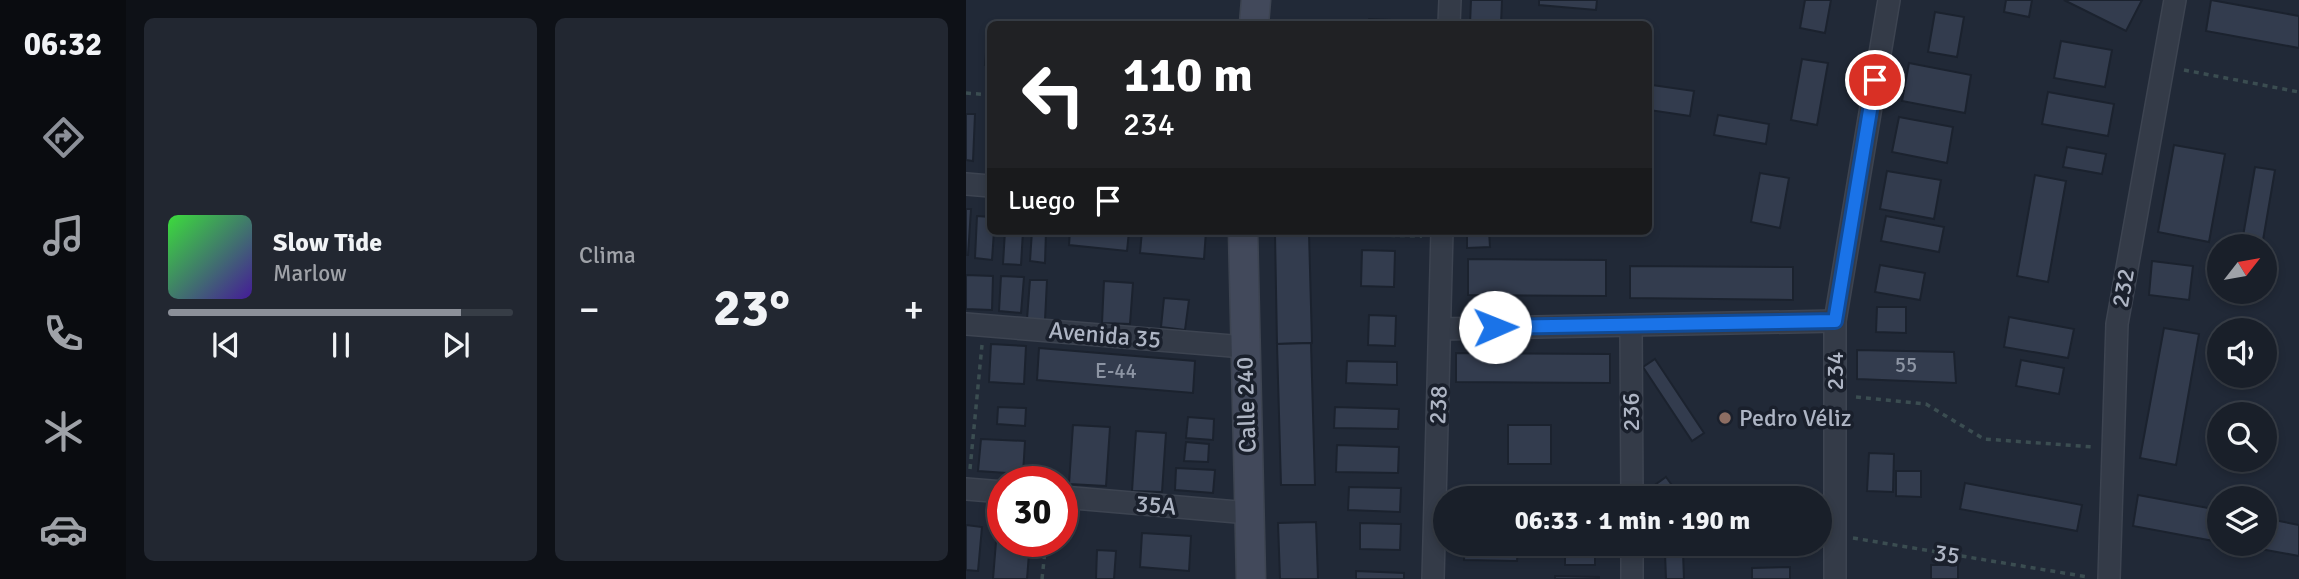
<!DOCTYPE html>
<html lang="es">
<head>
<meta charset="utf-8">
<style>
	:root { --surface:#191f29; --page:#222731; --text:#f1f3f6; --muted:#9fa2a8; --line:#373d46; --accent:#8c9099 }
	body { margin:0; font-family:Signika,sans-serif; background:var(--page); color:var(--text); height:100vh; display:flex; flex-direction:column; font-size:26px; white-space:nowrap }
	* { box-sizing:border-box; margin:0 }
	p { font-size:23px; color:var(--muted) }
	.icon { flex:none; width:38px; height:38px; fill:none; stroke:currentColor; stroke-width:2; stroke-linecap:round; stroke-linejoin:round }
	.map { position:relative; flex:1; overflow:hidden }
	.side { display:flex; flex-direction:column; gap:18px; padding:18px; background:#0e1117; width:840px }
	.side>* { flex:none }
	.hud { position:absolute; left:21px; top:21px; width:665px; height:214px; border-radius:10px; box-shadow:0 4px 10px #0003,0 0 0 2px var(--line); background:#202124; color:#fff; overflow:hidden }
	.needle { width:46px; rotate:59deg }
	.buttons { position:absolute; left:1241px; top:234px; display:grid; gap:14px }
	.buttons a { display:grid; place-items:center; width:70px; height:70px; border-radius:50%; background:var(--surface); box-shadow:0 4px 10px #0003,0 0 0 2px var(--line); font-size:35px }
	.speed { position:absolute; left:21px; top:466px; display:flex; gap:14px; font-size:35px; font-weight:700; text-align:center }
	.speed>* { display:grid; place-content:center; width:91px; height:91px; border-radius:50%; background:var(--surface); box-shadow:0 4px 10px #0003,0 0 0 2px var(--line); line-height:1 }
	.speed .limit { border:10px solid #d22; background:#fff; color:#111 }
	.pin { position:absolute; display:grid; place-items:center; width:60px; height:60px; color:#fff; margin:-30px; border:4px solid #fff; border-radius:50%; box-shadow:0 2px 7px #0007 }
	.me { position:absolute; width:77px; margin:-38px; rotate:89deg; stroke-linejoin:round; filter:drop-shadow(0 0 5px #0008) }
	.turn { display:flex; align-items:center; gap:24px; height:147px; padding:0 21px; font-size:32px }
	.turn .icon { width:91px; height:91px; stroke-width:2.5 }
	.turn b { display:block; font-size:49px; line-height:60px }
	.then { display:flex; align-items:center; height:66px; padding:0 21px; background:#0003; gap:14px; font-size:26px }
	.big { font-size:52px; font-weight:800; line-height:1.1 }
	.side .tile { flex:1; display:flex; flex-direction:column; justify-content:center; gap:10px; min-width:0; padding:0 24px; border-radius:10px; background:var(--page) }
	.song { display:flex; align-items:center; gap:21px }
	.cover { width:84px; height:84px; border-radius:10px; background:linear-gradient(135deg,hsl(120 70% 55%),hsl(260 70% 35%)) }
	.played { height:7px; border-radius:4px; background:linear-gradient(90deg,var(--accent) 85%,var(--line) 85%) }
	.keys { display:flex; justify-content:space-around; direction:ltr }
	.heat { display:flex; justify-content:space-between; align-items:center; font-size:38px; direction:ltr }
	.side .tiles { flex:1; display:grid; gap:18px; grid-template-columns:repeat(2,1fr) }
	.trip { position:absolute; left:467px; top:486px; width:399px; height:70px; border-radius:35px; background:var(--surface); box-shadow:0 4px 10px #0003,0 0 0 2px var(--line); font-weight:800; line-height:70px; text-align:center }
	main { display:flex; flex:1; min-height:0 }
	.dock { display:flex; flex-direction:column; width:126px; justify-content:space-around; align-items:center; background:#0a0c10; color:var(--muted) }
	.dock .icon { width:49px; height:49px }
	.dock .active { color:var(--accent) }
	.dock b { font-size:32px; color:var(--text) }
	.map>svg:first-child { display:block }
	.building { fill:#333c4e; stroke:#1b222e; stroke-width:2 }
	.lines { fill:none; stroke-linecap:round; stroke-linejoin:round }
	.street-casing { stroke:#3d4451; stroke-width:24 }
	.secondary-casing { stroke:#3d4451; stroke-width:31 }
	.path { stroke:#3b4d51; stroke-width:3.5; stroke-dasharray:5 5; stroke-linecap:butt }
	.street { stroke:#343b48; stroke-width:21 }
	.secondary { stroke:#42495b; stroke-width:28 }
	.route-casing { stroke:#114b97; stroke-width:18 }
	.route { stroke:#1a73e8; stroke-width:12 }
	.education-dot { fill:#8d6e63; stroke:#1a202c; stroke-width:2.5 }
	.labels { text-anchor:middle; stroke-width:7; stroke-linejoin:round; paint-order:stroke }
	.number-label { font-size:21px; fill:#8d95a4 }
	.street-label { font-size:24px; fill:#aeb5c4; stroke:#1a202c }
	.poi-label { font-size:24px; fill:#aeb5c4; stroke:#1a202c; text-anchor:start }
</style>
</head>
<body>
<main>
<nav class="dock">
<b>06:32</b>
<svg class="icon active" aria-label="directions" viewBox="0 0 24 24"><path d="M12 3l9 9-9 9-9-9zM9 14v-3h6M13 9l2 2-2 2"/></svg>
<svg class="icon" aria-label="music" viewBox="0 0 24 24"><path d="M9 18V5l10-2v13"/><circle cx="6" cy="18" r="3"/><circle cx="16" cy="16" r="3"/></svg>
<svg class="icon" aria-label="phone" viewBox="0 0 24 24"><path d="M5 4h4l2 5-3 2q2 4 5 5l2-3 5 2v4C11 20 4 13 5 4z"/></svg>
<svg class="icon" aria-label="climate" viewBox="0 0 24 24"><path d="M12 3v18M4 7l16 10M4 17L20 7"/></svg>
<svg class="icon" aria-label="car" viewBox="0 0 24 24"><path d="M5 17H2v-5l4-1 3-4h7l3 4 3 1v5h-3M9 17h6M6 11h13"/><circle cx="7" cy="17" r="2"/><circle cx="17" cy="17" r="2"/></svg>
</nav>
<section class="side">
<div class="tiles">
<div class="tile">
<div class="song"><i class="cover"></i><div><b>Slow Tide</b><p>Marlow</p></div></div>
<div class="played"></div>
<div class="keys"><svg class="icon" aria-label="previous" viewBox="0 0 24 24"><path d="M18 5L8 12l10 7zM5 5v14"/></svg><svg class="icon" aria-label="pause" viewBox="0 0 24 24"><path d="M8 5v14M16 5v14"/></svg><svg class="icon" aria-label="next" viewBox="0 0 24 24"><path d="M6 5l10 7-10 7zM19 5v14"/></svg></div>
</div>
<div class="tile"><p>Clima</p>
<div class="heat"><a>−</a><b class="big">23°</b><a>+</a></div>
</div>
</div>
</section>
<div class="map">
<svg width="1333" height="579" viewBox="0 0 1333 579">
	<rect width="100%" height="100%" fill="#212937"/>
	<g class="building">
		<path d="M 505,0 L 536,0 L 535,24 L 504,24 Z"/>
		<path d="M 573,0 L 631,0 L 630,10 L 573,5 Z"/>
		<path d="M 839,0 L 865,0 L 859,33 L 834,28 Z"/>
		<path d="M 1040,0 L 1066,0 L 1063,17 L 1038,12 Z"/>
		<path d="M 1098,0 L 1176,0 L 1160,31 Z"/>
		<path d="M 1245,0 L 1333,16 L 1333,48 L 1240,31 Z"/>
		<path d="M 969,12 L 998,17 L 991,57 L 962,52 Z"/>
		<path d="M 403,19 L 446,21 L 445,24 L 403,24 Z"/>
		<path d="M 22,31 L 24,31 L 24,66 L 19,65 Z"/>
		<path d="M 1095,41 L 1146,50 L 1139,87 L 1088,78 Z"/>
		<path d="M 836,59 L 862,63 L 851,125 L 825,120 Z"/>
		<path d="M 943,63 L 1005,75 L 999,113 L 936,101 Z"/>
		<path d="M 686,85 L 728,91 L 724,116 L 683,110 Z"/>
		<path d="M 1082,92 L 1148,104 L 1142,136 L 1076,124 Z"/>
		<path d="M 0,114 L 9,114 L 7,161 L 0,160 Z"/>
		<path d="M 752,115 L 803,124 L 800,144 L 748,135 Z"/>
		<path d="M 933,117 L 987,127 L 981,163 L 926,152 Z"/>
		<path d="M 1208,145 L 1259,154 L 1243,242 L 1192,232 Z"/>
		<path d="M 1101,147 L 1140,154 L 1136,174 L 1097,167 Z"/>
		<path d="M 1289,167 L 1309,170 L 1296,246 L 1276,242 Z"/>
		<path d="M 921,171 L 975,180 L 968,219 L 914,209 Z"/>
		<path d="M 794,173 L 823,178 L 814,228 L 785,222 Z"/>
		<path d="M 1069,175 L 1100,181 L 1082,282 L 1051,276 Z"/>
		<path d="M 0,209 L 5,209 L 2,255 L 0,255 Z"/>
		<path d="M 11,216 L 24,217 L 24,231 L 28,231 L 26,260 L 9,258 Z"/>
		<path d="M 920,216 L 978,227 L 973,252 L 915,241 Z"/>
		<path d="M 39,231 L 57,231 L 55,265 L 37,264 Z"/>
		<path d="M 66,231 L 80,231 L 79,263 L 64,261 Z"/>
		<path d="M 104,231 L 163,231 L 161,251 L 103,245 Z"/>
		<path d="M 176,231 L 240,231 L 238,259 L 174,253 Z"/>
		<path d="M 501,231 L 523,231 L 524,247 L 501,248 Z"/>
		<path d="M 343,233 L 346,343 L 311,344 L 309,234 Z"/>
		<path d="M 396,250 L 429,251 L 428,287 L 395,286 Z"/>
		<path d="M 502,259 L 640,260 L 640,296 L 502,295 Z"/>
		<path d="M 1186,261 L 1227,266 L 1223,300 L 1183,295 Z"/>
		<path d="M 914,265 L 959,273 L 954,300 L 909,292 Z"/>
		<path d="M 664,266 L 827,267 L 827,300 L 664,298 Z"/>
		<path d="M 0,275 L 27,276 L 26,310 L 0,309 Z"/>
		<path d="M 35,276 L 58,277 L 55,313 L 33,311 Z"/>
		<path d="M 64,280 L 81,280 L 79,320 L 61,319 Z"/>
		<path d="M 138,281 L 167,283 L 164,324 L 136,323 Z"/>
		<path d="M 198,298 L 223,300 L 219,330 L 195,327 Z"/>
		<path d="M 911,307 L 940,307 L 940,333 L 910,332 Z"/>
		<path d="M 403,315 L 430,316 L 429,346 L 402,345 Z"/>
		<path d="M 1043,317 L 1108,329 L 1102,358 L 1038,347 Z"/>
		<path d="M 1198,328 L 1233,334 L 1210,465 L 1174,458 Z"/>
		<path d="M 345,343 L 349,485 L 315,485 L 311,344 Z"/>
		<path d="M 25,344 L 60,346 L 58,384 L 23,382 Z"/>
		<path d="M 73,348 L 229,361 L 227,393 L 71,380 Z"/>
		<path d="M 891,350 L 988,352 L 990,383 L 891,379 Z"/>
		<path d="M 490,353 L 644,354 L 644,383 L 490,382 Z"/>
		<path d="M 689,359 L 738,433 L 726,441 L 677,367 Z"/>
		<path d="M 1055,360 L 1098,368 L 1093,394 L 1050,386 Z"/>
		<path d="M 381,361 L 431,362 L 431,385 L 380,383 Z"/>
		<path d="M 32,407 L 60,408 L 59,426 L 31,424 Z"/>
		<path d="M 369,407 L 433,409 L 432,429 L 368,428 Z"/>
		<path d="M 222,417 L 248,419 L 247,440 L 220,438 Z"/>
		<path d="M 107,425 L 144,427 L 140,486 L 103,484 Z"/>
		<rect x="542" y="425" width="43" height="39"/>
		<path d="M 170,431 L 200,433 L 196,492 L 166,491 Z"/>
		<path d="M 15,439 L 59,441 L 57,474 L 12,471 Z"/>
		<path d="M 220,442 L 243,444 L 242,462 L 218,461 Z"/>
		<path d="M 371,445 L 433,447 L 432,473 L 370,472 Z"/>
		<path d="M 903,453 L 928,454 L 927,492 L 901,491 Z"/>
		<path d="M 210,468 L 249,470 L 247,493 L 209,490 Z"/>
		<path d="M 930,471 L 955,471 L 955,497 L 930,496 Z"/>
		<path d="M 700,477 L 716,499 L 695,499 L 686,487 Z"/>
		<path d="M 999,483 L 1116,505 L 1111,531 L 994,509 Z"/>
		<path d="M 383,487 L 435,488 L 434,512 L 382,510 Z"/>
		<path d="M 494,488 L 553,490 L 552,499 L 493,499 Z"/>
		<rect x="582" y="494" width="47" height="5"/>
		<path d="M 1172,495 L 1253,510 L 1253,542 L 1167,526 Z"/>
		<path d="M 32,517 L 37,518 L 37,541 L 64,541 L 61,579 L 27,579 Z"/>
		<path d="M 1298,518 L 1333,525 L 1333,556 L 1267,544 L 1298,544 Z"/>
		<path d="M 350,522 L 352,579 L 314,579 L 312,523 Z"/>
		<path d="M 394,523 L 435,524 L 434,550 L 394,549 Z"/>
		<path d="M 0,525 L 16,527 L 12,571 L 0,570 Z"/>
		<path d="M 176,533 L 225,536 L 223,571 L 174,567 Z"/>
		<path d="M 499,544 L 552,544 L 551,561 L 498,560 Z"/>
		<rect x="599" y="544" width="30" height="21"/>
		<path d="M 131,550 L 150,551 L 148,579 L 130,579 Z"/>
		<path d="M 717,552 L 718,579 L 700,579 L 699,553 Z"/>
		<rect x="965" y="565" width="27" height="14"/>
		<path d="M 824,567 L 824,579 L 786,579 L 786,568 Z"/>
		<path d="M 390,571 L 438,573 L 438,579 L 390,579 Z"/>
		<path d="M 589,576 L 633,577 L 633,579 L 589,579 Z"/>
	</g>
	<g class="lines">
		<defs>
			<g id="street">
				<path d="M 483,24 L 484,0"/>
				<path d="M 0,184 L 24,186"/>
				<path d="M 0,324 L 278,347"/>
				<path d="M 665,325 L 666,499"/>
				<path d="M 475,329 L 869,321"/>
				<path d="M 0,489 L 37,492"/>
				<path d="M 96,497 L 283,513"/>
				<path d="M 666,544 L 666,579"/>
				<path d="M 467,579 L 476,231"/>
				<path d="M 869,579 L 869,321 L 923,0"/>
				<path d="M 1143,579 L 1151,324 L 1209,0"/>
			</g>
			<g id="secondary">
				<path d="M 288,24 L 290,0"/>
				<path d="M 277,231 L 285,579"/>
			</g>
		</defs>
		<use href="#street" class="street-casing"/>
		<use href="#secondary" class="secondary-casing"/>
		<g class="path">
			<path d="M 1218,70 L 1333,92"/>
			<path d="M 0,93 L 24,95"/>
			<path d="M 366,231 L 367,234 L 456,236"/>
			<path d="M 890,397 L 960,404 L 1018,439 L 1128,447"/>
			<path d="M 4,469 L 16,345"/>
			<path d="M 887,538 L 1122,577"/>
			<path d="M 76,579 L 80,541"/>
		</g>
		<use href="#street" class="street"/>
		<use href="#secondary" class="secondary"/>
	</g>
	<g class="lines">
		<defs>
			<path id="route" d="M 529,327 L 869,321 L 909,80"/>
		</defs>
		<use href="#route" class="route-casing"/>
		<use href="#route" class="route"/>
	</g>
	<circle class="education-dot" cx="759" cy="418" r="7"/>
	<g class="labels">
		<g class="number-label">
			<text x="940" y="372">55</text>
			<text x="150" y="378">E-44</text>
		</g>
		<g class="street-label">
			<text transform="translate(1157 288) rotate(-80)" y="8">232</text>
			<text transform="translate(139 335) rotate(5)" y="8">Avenida 35</text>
			<text transform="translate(869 371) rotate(-90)" y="8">234</text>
			<text transform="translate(280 405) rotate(-92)" y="8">Calle 240</text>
			<text transform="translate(472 405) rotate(-88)" y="8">238</text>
			<text transform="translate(665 412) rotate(-90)" y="8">236</text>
			<text transform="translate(190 505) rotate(5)" y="8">35A</text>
			<text transform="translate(981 554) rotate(9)" y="8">35</text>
		</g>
		<g class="poi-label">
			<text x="773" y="426">Pedro Véliz</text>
		</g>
	</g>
</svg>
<div class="buttons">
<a><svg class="needle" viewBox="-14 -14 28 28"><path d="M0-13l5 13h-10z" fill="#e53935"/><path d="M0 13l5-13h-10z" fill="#9fa2a8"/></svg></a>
<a><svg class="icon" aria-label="sound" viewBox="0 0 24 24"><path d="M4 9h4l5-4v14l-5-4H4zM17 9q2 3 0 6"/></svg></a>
<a><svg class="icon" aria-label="search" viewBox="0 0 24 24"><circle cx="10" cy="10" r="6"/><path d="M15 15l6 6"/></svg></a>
<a><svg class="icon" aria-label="layers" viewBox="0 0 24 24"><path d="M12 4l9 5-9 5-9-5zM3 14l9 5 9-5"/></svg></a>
</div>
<div class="speed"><div class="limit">30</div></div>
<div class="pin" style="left:909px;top:80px;background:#d93025"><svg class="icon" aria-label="arrive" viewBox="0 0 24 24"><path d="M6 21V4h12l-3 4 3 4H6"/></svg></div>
<svg class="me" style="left:529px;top:327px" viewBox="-20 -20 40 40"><circle r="19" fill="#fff"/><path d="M0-13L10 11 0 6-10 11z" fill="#1a73e8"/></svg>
<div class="trip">06:33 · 1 min · 190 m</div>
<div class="hud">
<div class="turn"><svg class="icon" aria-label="left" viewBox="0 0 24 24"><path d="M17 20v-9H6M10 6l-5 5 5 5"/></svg><div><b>110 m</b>234</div></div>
<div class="then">Luego<svg class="icon" aria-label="arrive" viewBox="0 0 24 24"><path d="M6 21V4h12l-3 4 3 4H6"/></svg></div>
</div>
</div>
</main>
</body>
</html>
